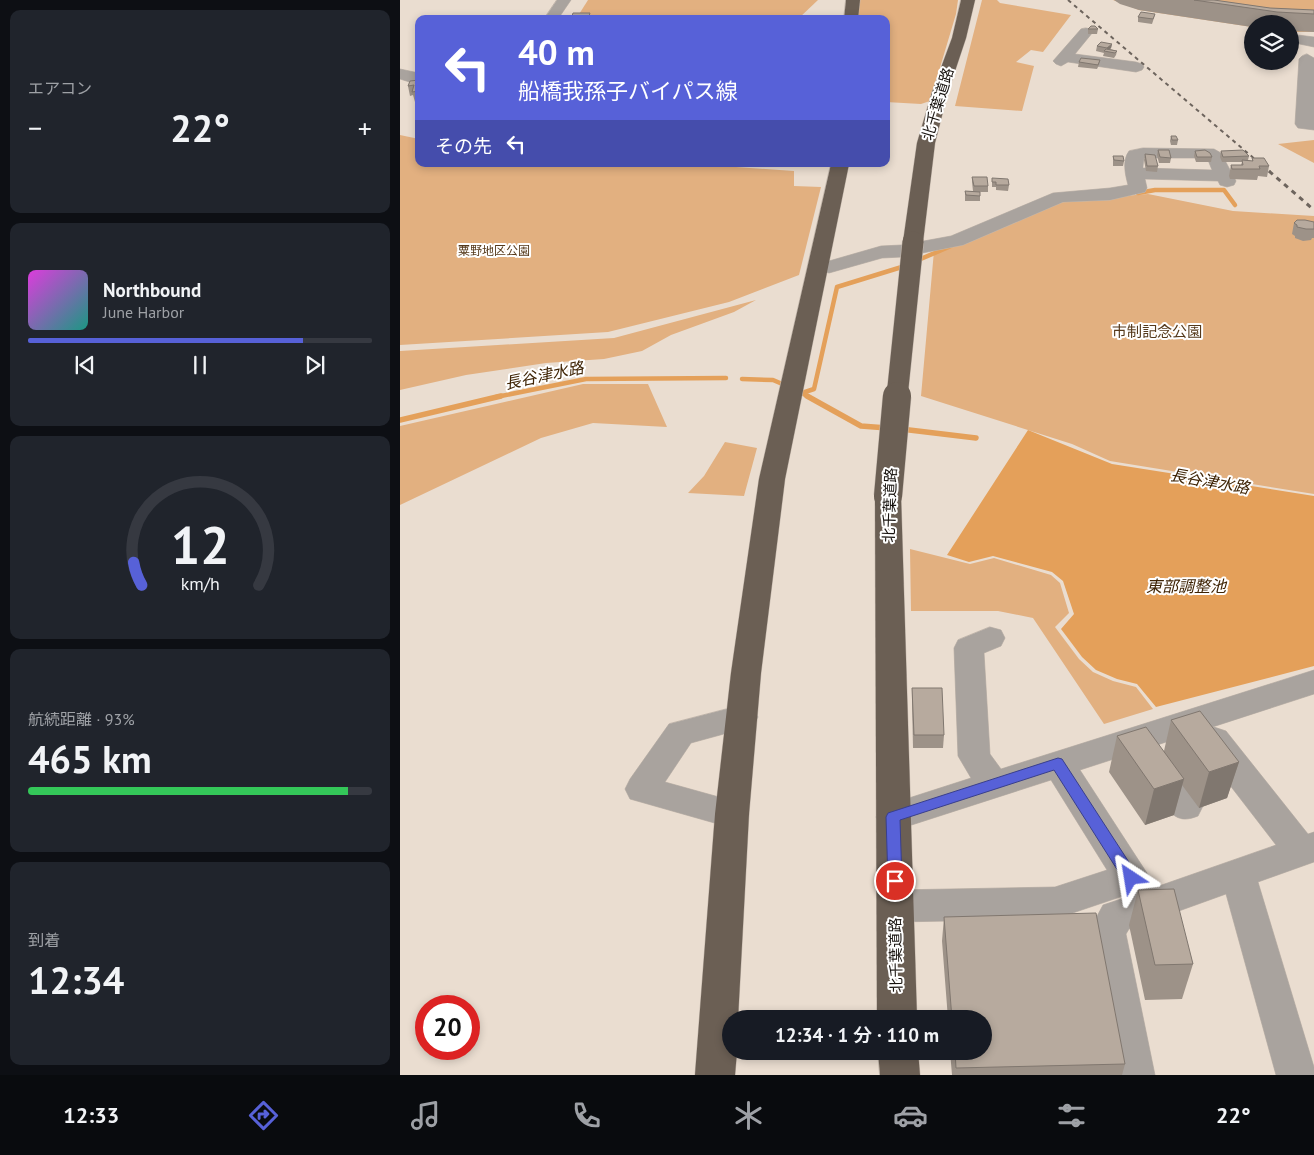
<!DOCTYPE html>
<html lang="ja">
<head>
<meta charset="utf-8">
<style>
	:root { --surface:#171b24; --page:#20242c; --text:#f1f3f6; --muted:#9ea1a6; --line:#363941; --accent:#5761d8 }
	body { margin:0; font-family:"PT Sans","Noto Sans JP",sans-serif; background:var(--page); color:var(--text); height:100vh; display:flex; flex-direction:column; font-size:19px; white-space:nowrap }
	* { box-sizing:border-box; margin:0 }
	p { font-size:16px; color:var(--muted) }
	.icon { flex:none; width:28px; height:28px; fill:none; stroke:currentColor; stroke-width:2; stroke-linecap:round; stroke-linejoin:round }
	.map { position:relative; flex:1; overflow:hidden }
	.drawer { display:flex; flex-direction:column; gap:10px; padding:10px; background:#0d0f14; width:400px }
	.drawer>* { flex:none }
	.top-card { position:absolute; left:15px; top:15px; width:475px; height:152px; border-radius:10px; box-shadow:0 2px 8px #0003; background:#5761d8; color:#fff; overflow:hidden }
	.buttons { position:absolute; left:844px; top:15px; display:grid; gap:10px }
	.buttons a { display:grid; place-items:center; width:55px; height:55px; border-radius:50%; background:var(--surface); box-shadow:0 2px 8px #0003; font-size:25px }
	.speed { position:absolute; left:15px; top:995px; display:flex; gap:10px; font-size:25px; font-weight:700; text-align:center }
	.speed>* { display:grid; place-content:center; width:65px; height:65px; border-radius:50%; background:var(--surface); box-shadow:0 2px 8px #0003; line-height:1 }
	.speed .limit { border:8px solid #d22; background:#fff; color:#111 }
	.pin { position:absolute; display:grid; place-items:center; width:42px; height:42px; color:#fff; margin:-21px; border:2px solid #fff; border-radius:50%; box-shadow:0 1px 5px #0007 }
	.me { position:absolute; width:55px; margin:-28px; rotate:327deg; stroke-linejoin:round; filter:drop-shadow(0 0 4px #0008) }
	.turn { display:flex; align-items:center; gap:18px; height:105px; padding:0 20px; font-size:22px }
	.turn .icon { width:65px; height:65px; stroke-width:2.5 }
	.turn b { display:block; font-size:35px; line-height:42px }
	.then { display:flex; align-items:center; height:48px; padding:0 20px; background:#0003; gap:10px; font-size:19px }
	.big { font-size:38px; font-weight:600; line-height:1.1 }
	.drawer .widget { flex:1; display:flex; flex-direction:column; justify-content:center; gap:8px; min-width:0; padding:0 18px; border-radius:10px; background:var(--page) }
	.drawer .dial { align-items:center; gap:0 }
	.dial svg { height:130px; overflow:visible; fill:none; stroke:var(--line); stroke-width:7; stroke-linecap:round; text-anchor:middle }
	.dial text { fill:var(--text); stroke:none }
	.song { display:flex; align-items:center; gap:15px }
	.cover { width:60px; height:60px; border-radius:8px; background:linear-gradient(135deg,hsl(300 70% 55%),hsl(170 70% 35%)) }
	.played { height:5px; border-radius:2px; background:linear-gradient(90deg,var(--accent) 80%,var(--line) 80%) }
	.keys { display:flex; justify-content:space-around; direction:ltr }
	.heat { display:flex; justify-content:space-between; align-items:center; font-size:28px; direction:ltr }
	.charge { height:8px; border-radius:4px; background:linear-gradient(90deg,#34c759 93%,var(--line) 0) }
	.trip { position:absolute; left:322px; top:1010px; width:270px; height:50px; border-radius:25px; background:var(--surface); box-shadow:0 2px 8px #0003; font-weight:600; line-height:50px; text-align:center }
	.tab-bar { display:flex; height:80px; justify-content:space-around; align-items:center; background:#090b0e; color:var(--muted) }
	.tab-bar .icon { width:35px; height:35px }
	.tab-bar .selected { color:var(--accent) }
	.tab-bar b { font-size:22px; color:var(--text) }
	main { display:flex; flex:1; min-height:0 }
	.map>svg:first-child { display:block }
	.green { fill:#e2b080 }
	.water { fill:#e4a05a }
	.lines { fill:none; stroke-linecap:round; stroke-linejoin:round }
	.stream-far1 { stroke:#e4a05a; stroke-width:4.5 }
	.stream { stroke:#e4a05a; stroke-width:5.5 }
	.minor-casing { stroke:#c4b8ad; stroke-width:1 }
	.highway-casing { stroke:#c4b8ad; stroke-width:1 }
	.minor { fill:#a9a39e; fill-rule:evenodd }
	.highway { fill:#6b5f54; fill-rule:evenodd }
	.rail-far1 { stroke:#6d645d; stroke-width:2; stroke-dasharray:4 4; stroke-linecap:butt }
	.rail { stroke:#6d645d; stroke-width:3; stroke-dasharray:5 5; stroke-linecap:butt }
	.highway-bridge-far1-casing { stroke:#c4b8ad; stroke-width:22; stroke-linecap:butt }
	.highway-bridge-casing { stroke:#c4b8ad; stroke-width:29; stroke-linecap:butt }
	.highway-bridge-far1 { stroke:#6b5f54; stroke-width:21 }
	.highway-bridge { stroke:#6b5f54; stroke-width:28 }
	.wall { fill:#9d9288 }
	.shaded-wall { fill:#80776f }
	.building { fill:#b7aa9e; stroke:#80776f }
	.route { fill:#5761d8; stroke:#393f8c }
	.labels { text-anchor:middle; stroke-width:4; stroke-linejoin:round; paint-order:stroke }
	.far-park-label { font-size:12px; fill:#55391b; stroke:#fff }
	.street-label { font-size:15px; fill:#17120e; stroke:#fff }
	.park-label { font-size:15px; fill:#55391b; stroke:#fff }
	.water-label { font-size:16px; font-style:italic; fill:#3e2304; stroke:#fff }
</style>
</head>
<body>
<main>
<section class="drawer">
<div class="widget"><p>エアコン</p>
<div class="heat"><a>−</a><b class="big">22°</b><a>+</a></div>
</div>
<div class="widget">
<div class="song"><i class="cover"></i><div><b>Northbound</b><p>June Harbor</p></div></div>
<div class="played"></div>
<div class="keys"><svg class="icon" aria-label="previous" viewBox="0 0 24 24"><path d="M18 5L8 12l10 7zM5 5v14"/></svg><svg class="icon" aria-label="pause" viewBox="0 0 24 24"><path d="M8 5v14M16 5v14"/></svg><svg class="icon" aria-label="next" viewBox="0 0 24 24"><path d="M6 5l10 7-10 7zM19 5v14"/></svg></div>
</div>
<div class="widget dial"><svg viewBox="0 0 100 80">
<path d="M14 69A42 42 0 1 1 86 69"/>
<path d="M14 69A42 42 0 0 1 9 55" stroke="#5761d8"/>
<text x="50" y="56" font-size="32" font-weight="700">12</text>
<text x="50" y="72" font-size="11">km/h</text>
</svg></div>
<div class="widget"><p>航続距離 · 93%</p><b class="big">465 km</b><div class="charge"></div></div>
<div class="widget"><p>到着</p><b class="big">12:34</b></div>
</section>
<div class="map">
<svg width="914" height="1075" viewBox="0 0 914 1075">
	<rect width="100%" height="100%" fill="#eaddd0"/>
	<g class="green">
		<path d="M 188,0 L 418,0 L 398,19 L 176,19 Z"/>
		<path d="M 458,0 L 558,0 L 556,14 L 530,101 L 521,104 L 486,102 L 486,19 L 456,19 Z"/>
		<path d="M 582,0 L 597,0 L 600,3 L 671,15 L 643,52 L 631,50 L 616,62 L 634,66 L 622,111 L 555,106 Z"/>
		<path d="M 713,0 L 914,0 L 914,32 L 890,32 L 890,24 L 852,24 L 852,27 L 739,10 Z"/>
		<path d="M 0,135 L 19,139 L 19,164 L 294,164 L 394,171 L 394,186 L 421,187 L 399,275 L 329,302 L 208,332 L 0,345 Z"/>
		<path d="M 914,140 L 914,163 L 878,144 Z"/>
		<path d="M 748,194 L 833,211 L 914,216 L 914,494 L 710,461 L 672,444 L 521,396 L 534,251 L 661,201 Z"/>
		<path d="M 356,300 L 334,312 L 271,335 L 242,351 L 204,359 L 146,363 L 66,375 L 0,390 L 0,351 L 214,338 Z"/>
		<path d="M 183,384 L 248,384 L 267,427 L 193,423 L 141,438 L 0,505 L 0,426 Z"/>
		<path d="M 325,442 L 357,448 L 344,496 L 288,493 L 304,476 Z"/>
		<path d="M 510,549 L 570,564 L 594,558 L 651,575 L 660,583 L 669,613 L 655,627 L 679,659 L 693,672 L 713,681 L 736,687 L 753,709 L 704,724 L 633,618 L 598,611 L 511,611 Z"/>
	</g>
	<path class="water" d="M 628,430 L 712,464 L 914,496 L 914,666 L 756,707 L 737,684 L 717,679 L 696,670 L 682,657 L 661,629 L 674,614 L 663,581 L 652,572 L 593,556 L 569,562 L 547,555 Z"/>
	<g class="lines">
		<g class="stream-far1">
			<path d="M 738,193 L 755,190 L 824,190 L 835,205"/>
			<path d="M 516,261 L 551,246"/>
			<path d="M 342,379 L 373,380 L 387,386"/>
			<path d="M 400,392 L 409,397"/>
			<path d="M 402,393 L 414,389 L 437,287 L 505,266"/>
			<path d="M 96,397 L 186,379 L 326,378"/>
		</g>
		<g class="stream">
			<path d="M 407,396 L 461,426 L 487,428"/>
			<path d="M 0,420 L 101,396"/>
			<path d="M 501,429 L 576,438"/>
		</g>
		<defs>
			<g id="minor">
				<path d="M 157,0 L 171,0 L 158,19 L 144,19 Z"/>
				<path d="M 686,28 L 691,29 L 693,32 L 675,54 L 736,62 L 742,64 L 744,67 L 742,70 L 736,72 L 668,62 L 661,66 L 656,64 L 653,61 L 681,29 Z"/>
				<path d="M 890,34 L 914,37 L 914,47 L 890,42 Z"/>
				<path d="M 907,54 L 914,58 L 914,130 L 898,128 L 895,124 L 899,59 L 902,56 Z"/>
				<path d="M 0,69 L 19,73 L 19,85 L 0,79 Z"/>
				<path d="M 743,148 L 814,149 L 821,153 L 836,181 L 834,185 L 827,187 L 820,185 L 818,181 L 745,179 L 747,188 L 745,192 L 710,200 L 663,202 L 563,245 L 502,257 L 482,258 L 429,273 L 422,271 L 419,267 L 422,263 L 481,246 L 502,245 L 551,236 L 653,193 L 710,188 L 728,185 C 725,174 722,160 729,151 ZM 744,158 L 804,158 L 808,160 L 812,170 L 743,168 Z"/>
				<path d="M 590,627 L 601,630 L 605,638 L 601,646 L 584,653 L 590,754 L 601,769 L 914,670 L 914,694 L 680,770 L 756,887 L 876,845 L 802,749 L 798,740 L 802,731 L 814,727 L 826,731 L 908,834 L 914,832 L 914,862 L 858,882 L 914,1067 L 914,1075 L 876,1075 L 826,894 L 729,929 L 726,934 L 755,1075 L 715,1075 L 688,933 L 703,905 L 724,898 L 723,896 L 655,919 L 496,922 L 483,917 L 478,906 L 483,895 L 496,890 L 655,887 L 707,870 L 651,780 L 493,831 L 481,827 L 476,817 L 481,807 L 571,778 L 558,756 L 554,648 L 558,640 Z"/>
				<path d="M 342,705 L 353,708 L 358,717 L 353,726 L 291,743 L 265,782 L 344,804 L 349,814 L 344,824 L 332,828 L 230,799 L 225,789 L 230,779 L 269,724 Z"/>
				<path d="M 758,752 L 770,756 L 803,806 L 798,816 C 790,819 783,821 775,816 C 767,811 746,775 741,765 L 746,756 Z"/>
			</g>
			<g id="highway">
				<path d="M 446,0 L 460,0 L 458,19 L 444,19 Z"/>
				<path d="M 561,0 L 575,0 L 566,38 L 548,92 L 535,143 L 523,242 L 520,246 L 513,248 L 506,246 L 503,242 L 517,143 L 532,92 L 552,38 Z"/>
				<path d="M 431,164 L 449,164 L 385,479 L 361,673 L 349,814 L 338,1019 L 331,1019 L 331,1051 L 337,1051 L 335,1075 L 295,1075 L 315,814 L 331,673 L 359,479 Z"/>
				<path d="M 488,488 L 497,490 L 501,496 L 517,1019 L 477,1019 L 475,496 L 479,490 Z"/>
				<path d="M 478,1051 L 518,1051 L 520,1075 L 480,1075 Z"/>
			</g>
		</defs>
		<use href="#minor" class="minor-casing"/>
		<use href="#highway" class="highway-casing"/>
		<use href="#minor" class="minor"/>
		<use href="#highway" class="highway"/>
		<path class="rail-far1" d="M 668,0 L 870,172"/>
		<path class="rail" d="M 869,171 L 914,210"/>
		<defs>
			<path id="highway-bridge-far1" d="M 497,397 L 513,242"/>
			<path id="highway-bridge" d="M 488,496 L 497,396"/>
		</defs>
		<use href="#highway-bridge-far1" class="highway-bridge-far1-casing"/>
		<use href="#highway-bridge" class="highway-bridge-casing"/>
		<use href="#highway-bridge-far1" class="highway-bridge-far1"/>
		<use href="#highway-bridge" class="highway-bridge"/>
	</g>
	<g class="wall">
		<path d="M 714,0 L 814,0 L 870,8 L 914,10 L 914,32 L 890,31 L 890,24 L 852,24 L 852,27 L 739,10 L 720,4 Z"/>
		<path d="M 755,14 L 754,18 L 752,24 L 738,22 L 738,17 Z"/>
		<path d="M 688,29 L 698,29 L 697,34 L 688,34 Z"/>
		<path d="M 712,44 L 711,48 L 710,49 L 717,51 L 716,55 L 714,58 L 703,56 L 704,53 L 696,51 L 697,46 Z"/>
		<path d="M 700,60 L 699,65 L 697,69 L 678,67 L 679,62 Z"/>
		<path d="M 19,80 L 19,101 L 15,102 L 13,95 L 10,96 L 8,86 Z"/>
		<path d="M 771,136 L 778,140 L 777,145 L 771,145 L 770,141 Z"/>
		<path d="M 758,150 L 771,158 L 770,163 L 759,163 L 757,155 Z"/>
		<path d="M 795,151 L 812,157 L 811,162 L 796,162 L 794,156 Z"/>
		<path d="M 821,151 L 849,156 L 848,160 L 852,161 L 852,158 L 869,166 L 867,177 L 858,176 L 857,180 L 830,179 L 829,176 L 831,165 L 841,165 L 842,162 L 822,162 L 820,157 Z"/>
		<path d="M 745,154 L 758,166 L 757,172 L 746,171 L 744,160 Z"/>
		<path d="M 713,156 L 724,161 L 723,166 L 713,166 Z"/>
		<path d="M 572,177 L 588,186 L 588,192 L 580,192 L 580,201 L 565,201 L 565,191 L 573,191 L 572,182 Z"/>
		<path d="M 592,178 L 609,185 L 608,191 L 596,190 L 596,187 L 592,187 Z"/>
		<path d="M 894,223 L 914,223 L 914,238 L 912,238 L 911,240 L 903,241 L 895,238 L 895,236 L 892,234 Z"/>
		<path d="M 512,688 L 544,735 L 543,748 L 513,748 L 512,701 Z"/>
		<path d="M 771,720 L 839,762 L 827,798 L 799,808 L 782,785 L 774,815 L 745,825 L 709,772 L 717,736 L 764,751 Z"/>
		<path d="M 738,890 L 793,964 L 782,999 L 745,1000 L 729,925 Z"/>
		<path d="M 544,917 L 725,1064 L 722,1075 L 552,1075 L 550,1051 L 584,1051 L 584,1019 L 548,1019 L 542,941 Z"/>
	</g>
	<g class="shaded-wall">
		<path d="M 712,44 L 711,48 L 707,52 L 707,48 Z"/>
		<path d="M 839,762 L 827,798 L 799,808 L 809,772 Z"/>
		<path d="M 784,779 L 774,815 L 745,825 L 754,789 Z"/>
	</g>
	<g class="building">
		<path d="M 794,0 L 814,0 L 870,8 L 914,10 L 914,14 L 877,12 Z"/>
		<path d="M 741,12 L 755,14 L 753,19 L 738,17 Z"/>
		<path d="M 173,13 L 190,13 L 188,19 L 171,19 Z"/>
		<path d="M 691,26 L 695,26 L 698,29 L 688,29 Z"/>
		<path d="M 701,42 L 712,44 L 707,48 L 697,46 Z"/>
		<path d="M 706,49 L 717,51 L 715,53 L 704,51 Z"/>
		<path d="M 681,58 L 700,60 L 698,65 L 679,62 Z"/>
		<path d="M 19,80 L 19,91 L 12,92 L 14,85 L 8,86 L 10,81 Z"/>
		<path d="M 771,136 L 776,136 L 778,140 L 772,140 Z"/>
		<path d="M 758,150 L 769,150 L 771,158 L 760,157 Z"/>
		<path d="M 805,150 L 810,153 L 812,157 L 797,157 L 795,151 Z"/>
		<path d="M 843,150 L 849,156 L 823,157 L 821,151 Z"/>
		<path d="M 745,154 L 755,155 L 758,166 L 747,166 Z"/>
		<path d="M 713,156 L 723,156 L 724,161 L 714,160 Z"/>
		<path d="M 852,158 L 864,158 L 869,166 L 859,166 L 860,169 L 832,169 L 831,165 L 843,165 L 842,160 L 853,161 Z"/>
		<path d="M 572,177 L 587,177 L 588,186 L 574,186 Z"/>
		<path d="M 592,178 L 608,179 L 609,185 L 596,185 L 596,182 L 592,182 Z"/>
		<path d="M 565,191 L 580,192 L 580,196 L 566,195 Z"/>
		<path d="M 897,220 L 905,220 L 914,222 L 914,229 L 906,229 L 897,227 L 897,225 L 894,223 Z"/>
		<path d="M 512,688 L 542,688 L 544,735 L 514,735 Z"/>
		<path d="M 800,711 L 839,762 L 809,772 L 771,720 Z"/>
		<path d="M 746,727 L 784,779 L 754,789 L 717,736 Z"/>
		<path d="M 774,889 L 793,964 L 755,965 L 738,890 Z"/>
		<path d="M 696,913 L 725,1064 L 556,1068 L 555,1051 L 584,1051 L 584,1019 L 552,1019 L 544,917 Z"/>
	</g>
	<path class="route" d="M 658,758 L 662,759 L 736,873 L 738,878 L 736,882 L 731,884 L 725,882 L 654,770 L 500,820 L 502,881 L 500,886 L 495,887 L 490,886 L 488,881 L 486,817 L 488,813 Z"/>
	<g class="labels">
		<g class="far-park-label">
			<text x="94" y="255">粟野地区公園</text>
		</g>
		<g class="street-label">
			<text transform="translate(538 104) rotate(-73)" y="5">北千葉道路</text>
			<text transform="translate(490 505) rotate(-88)" y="5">北千葉道路</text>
			<text transform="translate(496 955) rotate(-91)" y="5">北千葉道路</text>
		</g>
		<g class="park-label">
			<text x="757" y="337">市制記念公園</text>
		</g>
		<g class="water-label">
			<text transform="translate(144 375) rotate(-12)" y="6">長谷津水路</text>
			<text transform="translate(810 481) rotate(10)" y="6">長谷津水路</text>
			<text x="786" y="592">東部調整池</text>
		</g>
	</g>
</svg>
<div class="buttons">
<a><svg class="icon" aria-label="layers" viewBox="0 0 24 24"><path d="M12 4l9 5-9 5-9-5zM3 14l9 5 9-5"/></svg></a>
</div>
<div class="speed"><div class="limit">20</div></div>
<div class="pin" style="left:495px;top:881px;background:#d93025"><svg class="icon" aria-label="arrive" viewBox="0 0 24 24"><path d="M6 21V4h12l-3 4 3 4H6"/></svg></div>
<svg class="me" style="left:731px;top:878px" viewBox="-20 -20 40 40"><path d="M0-17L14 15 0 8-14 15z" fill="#5761d8" stroke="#fff" stroke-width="4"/></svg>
<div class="trip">12:34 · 1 分 · 110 m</div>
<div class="top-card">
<div class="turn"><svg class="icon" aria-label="left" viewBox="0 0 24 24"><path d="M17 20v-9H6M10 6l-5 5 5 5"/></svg><div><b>40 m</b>船橋我孫子バイパス線</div></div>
<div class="then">その先<svg class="icon" aria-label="left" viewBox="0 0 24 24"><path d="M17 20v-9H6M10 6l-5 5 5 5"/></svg></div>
</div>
</div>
</main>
<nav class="tab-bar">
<b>12:33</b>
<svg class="icon selected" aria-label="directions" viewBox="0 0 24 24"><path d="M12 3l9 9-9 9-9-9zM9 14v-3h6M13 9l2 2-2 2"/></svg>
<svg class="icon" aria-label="music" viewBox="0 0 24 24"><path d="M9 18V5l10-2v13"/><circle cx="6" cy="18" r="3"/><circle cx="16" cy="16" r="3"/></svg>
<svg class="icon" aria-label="phone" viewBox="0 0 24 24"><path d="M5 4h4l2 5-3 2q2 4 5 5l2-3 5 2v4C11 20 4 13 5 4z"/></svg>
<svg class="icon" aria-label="climate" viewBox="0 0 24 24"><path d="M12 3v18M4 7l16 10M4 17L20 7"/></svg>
<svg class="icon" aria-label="car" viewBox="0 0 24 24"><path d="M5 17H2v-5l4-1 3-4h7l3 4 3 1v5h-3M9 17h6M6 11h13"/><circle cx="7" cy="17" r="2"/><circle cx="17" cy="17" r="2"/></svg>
<svg class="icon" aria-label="filters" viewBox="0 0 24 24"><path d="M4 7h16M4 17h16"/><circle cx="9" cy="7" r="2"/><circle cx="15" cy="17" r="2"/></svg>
<b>22°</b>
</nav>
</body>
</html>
